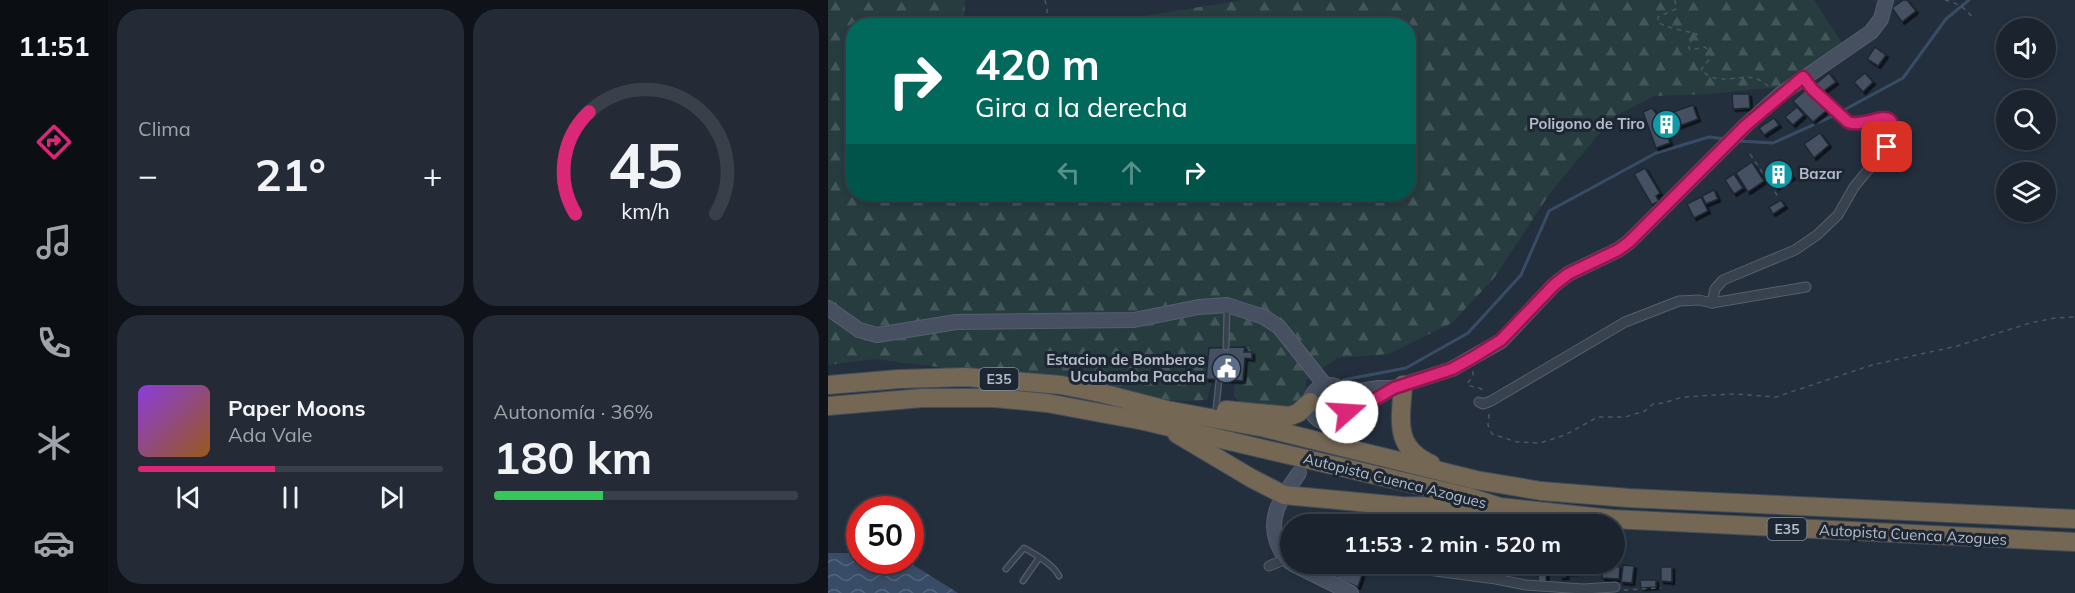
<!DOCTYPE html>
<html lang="es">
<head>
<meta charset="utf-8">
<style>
	:root { --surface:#1b232e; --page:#242b36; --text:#f1f3f6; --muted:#a0a4aa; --line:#39404a; --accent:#db2777 }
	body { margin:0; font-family:Mulish,sans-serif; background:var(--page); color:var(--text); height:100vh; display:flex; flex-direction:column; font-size:22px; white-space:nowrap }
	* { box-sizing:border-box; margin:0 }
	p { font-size:20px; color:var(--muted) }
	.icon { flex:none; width:33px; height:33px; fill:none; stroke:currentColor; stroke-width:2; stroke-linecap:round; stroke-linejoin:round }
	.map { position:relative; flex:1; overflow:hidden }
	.panel { display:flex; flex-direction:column; gap:9px; padding:9px; background:#0f1319; width:720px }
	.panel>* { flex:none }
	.hud { position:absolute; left:18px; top:18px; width:570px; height:183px; border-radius:24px; box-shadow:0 3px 9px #0003,0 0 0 2px var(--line); background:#00695c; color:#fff; overflow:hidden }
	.controls { position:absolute; left:1168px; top:18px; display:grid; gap:12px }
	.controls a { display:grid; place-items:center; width:60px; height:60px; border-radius:50%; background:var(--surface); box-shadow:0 3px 9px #0003,0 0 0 2px var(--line); font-size:30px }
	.speed { position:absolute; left:18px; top:496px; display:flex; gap:12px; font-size:30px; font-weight:700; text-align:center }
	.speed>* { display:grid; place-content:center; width:78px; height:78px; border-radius:50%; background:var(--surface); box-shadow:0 3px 9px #0003,0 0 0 2px var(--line); line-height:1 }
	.speed .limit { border:9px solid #d22; background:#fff; color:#111 }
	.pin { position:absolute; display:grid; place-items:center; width:51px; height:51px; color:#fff; margin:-26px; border-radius:12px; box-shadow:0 3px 9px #0006 }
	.me { position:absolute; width:66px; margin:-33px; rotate:71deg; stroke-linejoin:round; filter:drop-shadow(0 0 4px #0008) }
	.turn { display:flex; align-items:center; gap:21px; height:126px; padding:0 30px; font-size:27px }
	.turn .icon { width:78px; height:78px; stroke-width:2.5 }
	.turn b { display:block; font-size:42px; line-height:51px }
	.lanes { display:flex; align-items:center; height:57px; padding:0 30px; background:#0003; justify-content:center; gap:30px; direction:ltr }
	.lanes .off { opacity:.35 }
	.big { font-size:45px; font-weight:700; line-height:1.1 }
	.panel .tile { flex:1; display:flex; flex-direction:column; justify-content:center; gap:9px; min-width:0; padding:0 21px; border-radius:24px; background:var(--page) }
	.panel .dial { align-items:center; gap:0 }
	.dial svg { height:156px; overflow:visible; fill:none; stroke:var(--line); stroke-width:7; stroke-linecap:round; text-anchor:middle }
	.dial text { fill:var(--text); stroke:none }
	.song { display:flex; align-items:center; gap:18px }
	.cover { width:72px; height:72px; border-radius:9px; background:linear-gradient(135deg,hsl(270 70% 55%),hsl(30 70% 35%)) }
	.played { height:6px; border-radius:3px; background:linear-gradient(90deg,var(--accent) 45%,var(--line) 45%) }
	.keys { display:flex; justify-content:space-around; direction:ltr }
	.heat { display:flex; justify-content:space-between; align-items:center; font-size:33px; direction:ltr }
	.charge { height:9px; border-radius:4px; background:linear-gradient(90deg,#34c759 36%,var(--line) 0) }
	.panel .tiles { flex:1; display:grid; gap:9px; grid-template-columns:repeat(2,1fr) }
	.trip { position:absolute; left:452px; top:514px; width:345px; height:60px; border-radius:30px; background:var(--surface); box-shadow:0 3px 9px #0003,0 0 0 2px var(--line); font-weight:700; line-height:60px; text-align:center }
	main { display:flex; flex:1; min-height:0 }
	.tabs { display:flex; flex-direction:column; width:108px; justify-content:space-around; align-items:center; background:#0b0e12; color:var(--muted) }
	.tabs .icon { width:42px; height:42px }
	.tabs .selected { color:var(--accent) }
	.tabs b { font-size:27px; color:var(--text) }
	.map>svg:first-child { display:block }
	.forest { fill:url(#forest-firs) }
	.water { fill:url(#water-waves) }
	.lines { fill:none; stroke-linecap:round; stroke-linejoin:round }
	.stream { stroke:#394c67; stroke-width:3 }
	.building { fill:#455162; stroke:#1f2835; stroke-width:1.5; filter:url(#shadow) }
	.lane-casing { stroke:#565f6c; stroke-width:7 }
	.street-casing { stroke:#565f6c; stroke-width:11 }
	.secondary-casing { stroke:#565f6c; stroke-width:16 }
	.highway-casing { stroke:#434c59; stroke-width:20 }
	.path { stroke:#44595c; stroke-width:1.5; stroke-dasharray:4.5 4.5; stroke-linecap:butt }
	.lane { stroke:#38414e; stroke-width:4.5 }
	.street { stroke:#38414e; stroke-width:9 }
	.secondary { stroke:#465061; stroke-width:14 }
	.highway { stroke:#746855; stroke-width:18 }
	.route-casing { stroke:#8e194d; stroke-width:15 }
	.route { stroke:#db2777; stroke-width:10 }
	.labels { text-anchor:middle; stroke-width:6; stroke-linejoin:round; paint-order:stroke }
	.shield { fill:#1d2633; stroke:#878f9c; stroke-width:1.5 }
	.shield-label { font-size:14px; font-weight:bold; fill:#b4bcc9 }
	.poi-label { font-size:15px; font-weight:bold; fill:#b4bcc9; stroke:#1d2633; text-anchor:end }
	.street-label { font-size:15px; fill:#b4bcc9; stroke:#1d2633 }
</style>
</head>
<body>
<main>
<nav class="tabs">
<b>11:51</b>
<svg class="icon selected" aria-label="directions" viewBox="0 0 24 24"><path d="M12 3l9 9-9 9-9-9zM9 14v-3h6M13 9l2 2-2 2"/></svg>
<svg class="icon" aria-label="music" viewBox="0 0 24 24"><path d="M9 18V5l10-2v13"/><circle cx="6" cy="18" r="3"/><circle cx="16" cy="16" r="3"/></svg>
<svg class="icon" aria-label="phone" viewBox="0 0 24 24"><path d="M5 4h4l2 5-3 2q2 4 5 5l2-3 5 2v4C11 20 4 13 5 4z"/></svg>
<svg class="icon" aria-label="climate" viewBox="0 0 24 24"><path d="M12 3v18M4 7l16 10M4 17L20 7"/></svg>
<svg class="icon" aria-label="car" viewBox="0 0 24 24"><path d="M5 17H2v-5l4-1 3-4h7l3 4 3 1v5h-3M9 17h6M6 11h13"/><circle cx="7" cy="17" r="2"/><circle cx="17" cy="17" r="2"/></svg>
</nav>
<section class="panel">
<div class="tiles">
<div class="tile"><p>Clima</p>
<div class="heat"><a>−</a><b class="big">21°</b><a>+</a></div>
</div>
<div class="tile dial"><svg viewBox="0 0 100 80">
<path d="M14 69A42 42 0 1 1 86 69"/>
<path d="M14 69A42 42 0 0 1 21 17" stroke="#db2777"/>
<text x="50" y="56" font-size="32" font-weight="700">45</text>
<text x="50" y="72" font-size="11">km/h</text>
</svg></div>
<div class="tile">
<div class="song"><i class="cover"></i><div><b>Paper Moons</b><p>Ada Vale</p></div></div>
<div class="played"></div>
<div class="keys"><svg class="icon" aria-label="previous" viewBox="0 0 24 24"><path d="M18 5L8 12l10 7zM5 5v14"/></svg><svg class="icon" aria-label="pause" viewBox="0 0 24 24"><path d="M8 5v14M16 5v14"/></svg><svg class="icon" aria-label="next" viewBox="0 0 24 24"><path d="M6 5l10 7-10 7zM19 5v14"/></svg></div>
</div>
<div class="tile"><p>Autonomía · 36%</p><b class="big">180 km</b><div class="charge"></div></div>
</div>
</section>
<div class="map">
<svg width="1247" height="593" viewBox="0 0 1247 593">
	<defs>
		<pattern id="forest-firs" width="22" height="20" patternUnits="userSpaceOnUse" patternTransform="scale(1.5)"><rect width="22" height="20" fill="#263c3f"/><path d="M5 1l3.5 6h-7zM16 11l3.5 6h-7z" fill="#435659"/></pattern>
		<pattern id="water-waves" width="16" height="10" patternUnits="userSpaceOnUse" patternTransform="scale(1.5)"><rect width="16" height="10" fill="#394c67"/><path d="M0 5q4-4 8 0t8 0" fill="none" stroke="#53647b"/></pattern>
		<filter id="shadow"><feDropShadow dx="2.5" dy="2.5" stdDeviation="0" flood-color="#0009"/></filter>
	</defs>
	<rect width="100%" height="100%" fill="#242f3e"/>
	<path class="forest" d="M 0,0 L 137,0 L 136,25 L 26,26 L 26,194 L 580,194 L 580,26 L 261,25 L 415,0 L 986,0 L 1014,43 L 953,87 L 879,94 L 826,96 L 784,118 L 722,193 L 666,278 L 624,323 L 561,354 L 509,358 L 478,380 C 479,394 474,399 465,409 L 411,402 L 406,396 L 407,383 L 383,382 L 379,400 L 356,401 L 322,398 L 239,383 L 46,359 L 0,365 Z"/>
	<path class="water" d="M 0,553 L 31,553 L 32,561 L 79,561 L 130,593 L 0,593 Z"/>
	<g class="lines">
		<g class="stream">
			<path d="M 910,141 L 945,143 L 1005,116 L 1075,78 L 1118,19 L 1141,0"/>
			<path d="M 515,380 L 578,368 L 640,333 L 693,275 L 721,211 L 828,153 L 881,137 L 898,139"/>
		</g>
	</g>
	<g class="building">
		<path d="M 1075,0 L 1079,0 L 1088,11 L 1074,22 L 1064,8 Z"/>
		<path d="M 1047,47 L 1058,55 L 1050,66 L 1039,59 Z"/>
		<path d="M 1001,73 L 1008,82 L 992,94 L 985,86 Z"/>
		<path d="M 1037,73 L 1045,82 L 1035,92 L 1026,82 Z"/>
		<path d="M 981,87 L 1001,108 L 985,122 L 965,101 Z"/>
		<path d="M 904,94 L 921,94 L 922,108 L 905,109 Z"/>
		<path d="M 865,105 L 870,119 L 838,131 L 842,143 L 828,148 L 815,112 L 824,108 L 831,117 Z"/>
		<path d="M 969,107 L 976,115 L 965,125 L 957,117 Z"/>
		<path d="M 946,118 L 951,125 L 936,135 L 931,128 Z"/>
		<path d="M 992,133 L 1001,145 L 986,158 L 976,144 Z"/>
		<path d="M 953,159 L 965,177 L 948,188 L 936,171 Z"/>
		<path d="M 924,162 L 936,181 L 920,192 L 908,173 Z"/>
		<path d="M 817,168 L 832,193 L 828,196 L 831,201 L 824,205 L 806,174 Z"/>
		<path d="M 906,174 L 915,188 L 906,194 L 897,180 Z"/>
		<path d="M 886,190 L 890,199 L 878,204 L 874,196 Z"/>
		<path d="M 873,197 L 880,211 L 866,218 L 859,204 Z"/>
		<path d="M 953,200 L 957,206 L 945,214 L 941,207 Z"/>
		<path d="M 417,347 L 416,352 L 424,352 L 424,359 L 417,358 L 415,381 L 378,379 L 381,348 Z"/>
		<path d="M 691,564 L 709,564 L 707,573 L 690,569 Z"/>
		<path d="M 711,564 L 719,564 L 718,583 L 710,582 Z"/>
		<path d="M 775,565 L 792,567 L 791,579 L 774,578 Z"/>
		<path d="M 795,565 L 806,566 L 804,583 L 793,582 Z"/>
		<path d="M 513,566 L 534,575 L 530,587 L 508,578 Z"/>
		<path d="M 733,567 L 748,568 L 747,573 L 738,573 L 738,577 L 732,577 Z"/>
		<path d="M 833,567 L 844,567 L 844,582 L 833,581 Z"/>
		<path d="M 812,580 L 828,580 L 828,587 L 813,588 Z"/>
	</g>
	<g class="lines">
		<defs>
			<g id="lane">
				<path d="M 398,347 L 399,308"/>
				<path d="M 388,409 L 391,380"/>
				<path d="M 178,569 L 196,548 C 207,554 225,564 231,576"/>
				<path d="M 195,581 L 211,558"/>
			</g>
			<g id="street">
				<path d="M 884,303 L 978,287"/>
				<path d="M 651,402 L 655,404 L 663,401 L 797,322 L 851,301 L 871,300 L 884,303 L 887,289 L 895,280 L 967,250 L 989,235 L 1010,215 L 1026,187 L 1059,147 L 1064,133 L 1063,124 L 1055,117 C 1044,120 1031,126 1020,122 L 984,89 L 975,77"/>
				<path d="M 554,564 L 668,579 L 698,585 L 755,589 L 787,587"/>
				<path d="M 441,566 L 458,559 L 462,560"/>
			</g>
			<g id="secondary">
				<path d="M 0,308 L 31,330 L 49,335 L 128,322 L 306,320 L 371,307 L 399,305 L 436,317 L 451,327 L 497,385"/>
				<circle cx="501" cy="404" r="19"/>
				<path d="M 517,393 L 551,388 L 565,388"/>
				<path d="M 515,418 L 565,388 L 624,369 L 673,341 L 726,285 L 740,274 L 790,250 L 801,242 L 917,126 L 953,94 L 1043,32 L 1053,19 L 1058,0"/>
				<path d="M 462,562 C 456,557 452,550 449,542 C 439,514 456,495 471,473"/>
				<path d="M 465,564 L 523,593"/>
			</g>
			<g id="highway">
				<path d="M 0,385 L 71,379 L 138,377 L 233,385 L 273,393 L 339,410 L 437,428 L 648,480 L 713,491 L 801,498 L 1247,519"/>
				<path d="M 575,385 C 573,420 565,447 603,464"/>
				<path d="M 0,406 L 94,398 L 166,398 L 219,403 L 316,421 L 641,497 L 672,507 L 784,519 L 1247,542"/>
				<path d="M 398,410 L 462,416 L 470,413 L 482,402"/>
				<path d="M 349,434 L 423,478 L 456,495 L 573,506 L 653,507"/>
			</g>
		</defs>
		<use href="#lane" class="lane-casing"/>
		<use href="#street" class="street-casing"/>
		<use href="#secondary" class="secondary-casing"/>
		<use href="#highway" class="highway-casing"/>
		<g class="path">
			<path d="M 217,0 L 222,26"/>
			<path d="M 847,0 L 848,9 L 830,17 L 830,22 C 838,28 858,31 869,34 L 860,45 L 862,50 L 877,47 L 884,54 C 882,62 875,64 873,71 C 877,73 882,77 886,78 C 907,83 923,68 942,88"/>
			<path d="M 1117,0 C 1127,2 1138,8 1144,17"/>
			<path d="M 922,154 L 951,198"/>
			<path d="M 645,371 L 645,376 L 639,384 C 645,389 653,385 657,393"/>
			<path d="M 661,414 L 660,425 L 664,434 L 689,442 L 712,443 L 737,435 L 770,417 L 797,417 L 817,411 L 825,404 L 835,403 L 855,397 L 907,394 L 948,397 L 1044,365 L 1129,346 L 1202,323 L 1227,318 L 1247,317"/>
			<path d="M 796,590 L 833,588"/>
		</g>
		<use href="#lane" class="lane"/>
		<use href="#street" class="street"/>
		<use href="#secondary" class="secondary"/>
		<use href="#highway" class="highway"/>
	</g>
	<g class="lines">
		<defs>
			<path id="route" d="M 519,412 L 515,418 L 566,388 L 624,369 L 644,358 L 673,340 L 726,285 L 740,274 L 790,250 L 801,242 L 917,126 L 975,77 L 984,89 L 1020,122 C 1039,130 1078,96 1059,147"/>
		</defs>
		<use href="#route" class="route-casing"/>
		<use href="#route" class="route"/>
	</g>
	<defs>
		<symbol id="building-disc" viewBox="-11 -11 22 22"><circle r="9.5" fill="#0f9aa8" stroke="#1d2633"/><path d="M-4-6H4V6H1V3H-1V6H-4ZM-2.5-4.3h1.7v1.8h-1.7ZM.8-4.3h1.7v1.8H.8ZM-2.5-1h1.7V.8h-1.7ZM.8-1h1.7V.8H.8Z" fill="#fff"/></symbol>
		<symbol id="civic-disc" viewBox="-11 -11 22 22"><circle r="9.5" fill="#5c6f8a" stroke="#1d2633"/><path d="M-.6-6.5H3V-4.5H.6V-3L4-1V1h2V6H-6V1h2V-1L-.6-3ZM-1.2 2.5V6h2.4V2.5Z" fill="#fff"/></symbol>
	</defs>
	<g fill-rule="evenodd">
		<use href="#building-disc" x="822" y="108" width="33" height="33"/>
		<use href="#building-disc" x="934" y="158" width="33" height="33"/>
		<use href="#civic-disc" x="382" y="352" width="33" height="33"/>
	</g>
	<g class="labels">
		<g class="shield">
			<rect x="151.5" y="368" width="39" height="22" rx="4.5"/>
			<rect x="939.5" y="518" width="39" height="22" rx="4.5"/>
		</g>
		<g class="shield-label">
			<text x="171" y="384">E35</text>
			<text x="959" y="534">E35</text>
		</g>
		<g class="poi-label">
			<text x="817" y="129">Poligono de Tiro</text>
			<text x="971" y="179" text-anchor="start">Bazar</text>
			<text x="377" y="365">Estacion de Bomberos<tspan x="377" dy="17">Ucubamba Paccha</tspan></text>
		</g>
		<g class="street-label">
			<text transform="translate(567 481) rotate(14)" y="5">Autopista Cuenca Azogues</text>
			<text transform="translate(1085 535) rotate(3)" y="5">Autopista Cuenca Azogues</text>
		</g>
	</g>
</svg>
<div class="controls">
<a><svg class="icon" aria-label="sound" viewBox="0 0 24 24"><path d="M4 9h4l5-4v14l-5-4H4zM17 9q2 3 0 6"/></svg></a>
<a><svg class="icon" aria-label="search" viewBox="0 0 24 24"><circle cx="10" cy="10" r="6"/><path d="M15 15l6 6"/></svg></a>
<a><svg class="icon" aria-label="layers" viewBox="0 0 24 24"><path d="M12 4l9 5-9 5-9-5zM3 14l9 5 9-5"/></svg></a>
</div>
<div class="speed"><div class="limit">50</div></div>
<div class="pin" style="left:1059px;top:147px;background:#d93025"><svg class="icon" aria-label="arrive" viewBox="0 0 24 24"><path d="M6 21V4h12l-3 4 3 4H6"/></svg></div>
<svg class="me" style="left:519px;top:412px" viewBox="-20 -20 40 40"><circle r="19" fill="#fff"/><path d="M0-13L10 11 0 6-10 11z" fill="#db2777"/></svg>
<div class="trip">11:53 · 2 min · 520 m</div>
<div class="hud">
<div class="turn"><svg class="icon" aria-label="right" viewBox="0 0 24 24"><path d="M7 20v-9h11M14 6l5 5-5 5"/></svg><div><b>420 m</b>Gira a la derecha</div></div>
<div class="lanes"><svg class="icon off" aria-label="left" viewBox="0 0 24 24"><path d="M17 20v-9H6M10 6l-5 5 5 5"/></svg><svg class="icon off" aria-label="ahead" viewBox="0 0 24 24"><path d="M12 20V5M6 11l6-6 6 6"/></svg><svg class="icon" aria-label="right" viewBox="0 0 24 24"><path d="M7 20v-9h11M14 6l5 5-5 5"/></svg></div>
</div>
</div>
</main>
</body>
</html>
